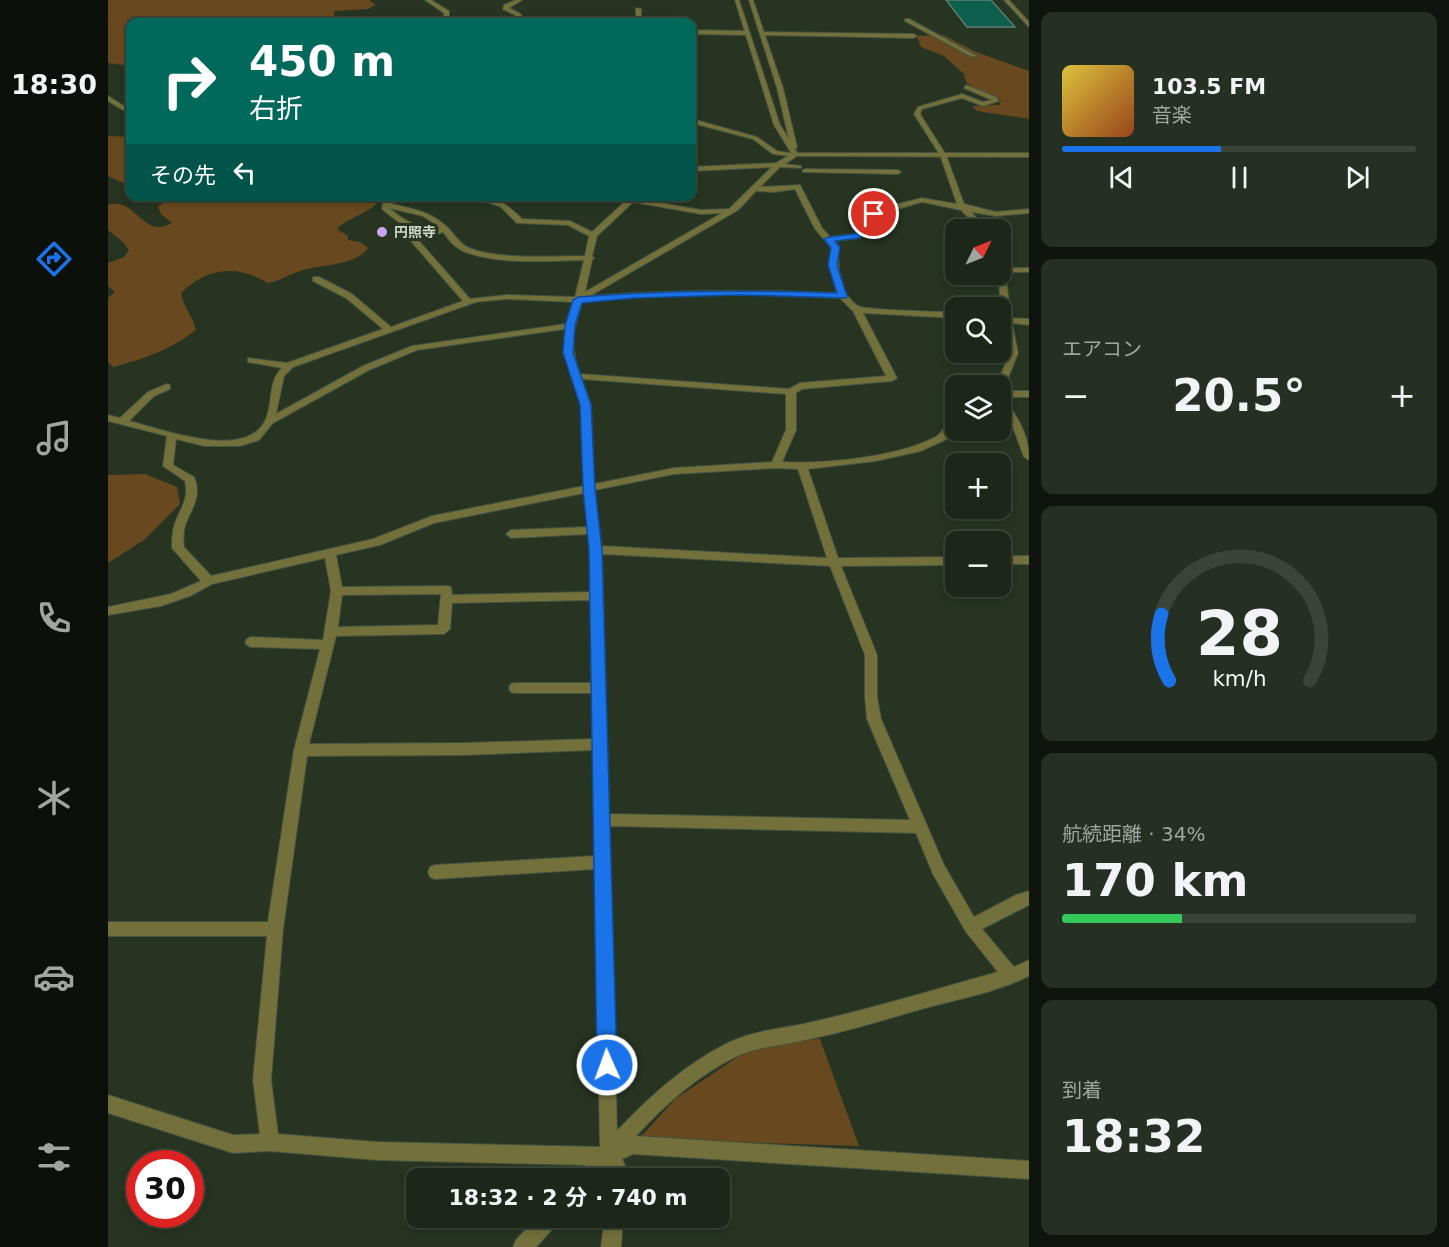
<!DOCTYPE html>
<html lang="ja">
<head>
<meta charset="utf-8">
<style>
	:root { --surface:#1c2719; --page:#252f22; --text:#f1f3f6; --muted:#a0a5a2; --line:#3a4438; --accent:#1a73e8 }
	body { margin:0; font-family:"DejaVu Sans","Noto Sans JP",sans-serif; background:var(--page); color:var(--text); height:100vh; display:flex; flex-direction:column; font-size:22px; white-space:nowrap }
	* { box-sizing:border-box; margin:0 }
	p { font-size:20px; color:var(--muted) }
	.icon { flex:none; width:33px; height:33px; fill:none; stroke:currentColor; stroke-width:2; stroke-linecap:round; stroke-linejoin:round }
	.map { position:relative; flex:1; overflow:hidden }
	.details { display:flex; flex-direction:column; gap:12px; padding:12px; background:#0f150e; width:420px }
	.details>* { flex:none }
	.hud { position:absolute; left:18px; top:18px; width:570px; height:183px; border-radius:12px; box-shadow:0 3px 9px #0003,0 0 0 2px var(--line); background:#00695c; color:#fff; overflow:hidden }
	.needle { width:39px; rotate:47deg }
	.tools { position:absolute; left:837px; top:219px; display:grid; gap:12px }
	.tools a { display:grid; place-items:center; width:66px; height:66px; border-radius:12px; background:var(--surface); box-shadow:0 3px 9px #0003,0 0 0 2px var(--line); font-size:30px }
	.speed { position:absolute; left:18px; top:1150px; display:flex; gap:12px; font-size:30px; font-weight:700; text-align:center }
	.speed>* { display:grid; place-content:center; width:78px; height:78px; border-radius:50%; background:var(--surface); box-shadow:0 3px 9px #0003,0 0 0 2px var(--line); line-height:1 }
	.speed .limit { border:9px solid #d22; background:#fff; color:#111 }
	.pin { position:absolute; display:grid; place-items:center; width:51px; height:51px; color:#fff; margin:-26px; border:3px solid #fff; border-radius:50%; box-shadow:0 2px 6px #0007 }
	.me { position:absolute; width:66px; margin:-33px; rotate:358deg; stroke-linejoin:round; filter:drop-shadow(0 0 4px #0008) }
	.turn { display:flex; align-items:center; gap:21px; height:126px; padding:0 24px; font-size:27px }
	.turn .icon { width:78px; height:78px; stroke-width:2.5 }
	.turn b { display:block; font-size:42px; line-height:51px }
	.then { display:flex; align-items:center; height:57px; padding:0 24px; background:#0003; gap:12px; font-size:22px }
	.big { font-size:45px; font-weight:700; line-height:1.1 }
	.details .widget { flex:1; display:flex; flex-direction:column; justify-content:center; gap:9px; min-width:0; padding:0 21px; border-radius:12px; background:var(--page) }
	.details .dial { align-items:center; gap:0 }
	.dial svg { height:156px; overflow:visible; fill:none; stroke:var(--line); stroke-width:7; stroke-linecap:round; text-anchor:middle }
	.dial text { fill:var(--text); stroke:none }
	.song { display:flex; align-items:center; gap:18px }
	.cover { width:72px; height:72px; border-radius:9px; background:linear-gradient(135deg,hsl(50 70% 55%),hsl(20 70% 35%)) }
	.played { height:6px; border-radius:3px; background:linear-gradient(90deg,var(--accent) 45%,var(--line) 45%) }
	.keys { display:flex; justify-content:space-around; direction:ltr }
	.heat { display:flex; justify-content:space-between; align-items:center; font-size:33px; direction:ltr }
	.charge { height:9px; border-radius:4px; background:linear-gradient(90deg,#34c759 34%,var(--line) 0) }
	.trip { position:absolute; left:298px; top:1168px; width:324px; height:60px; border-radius:12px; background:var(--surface); box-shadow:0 3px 9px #0003,0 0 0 2px var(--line); font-weight:700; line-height:60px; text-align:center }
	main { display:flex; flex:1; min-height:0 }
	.dock { display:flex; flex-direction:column; width:108px; justify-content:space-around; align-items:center; background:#0b100a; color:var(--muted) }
	.dock .icon { width:42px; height:42px }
	.dock .current { color:var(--accent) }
	.dock b { font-size:27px; color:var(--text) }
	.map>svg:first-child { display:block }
	.green { fill:#68491f }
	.building { fill:#0c5f4b; stroke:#5d7b71; stroke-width:1.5 }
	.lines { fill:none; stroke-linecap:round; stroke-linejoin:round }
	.minor-casing { stroke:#445240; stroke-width:2 }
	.tertiary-casing { stroke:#445240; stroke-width:2 }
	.minor { fill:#73703c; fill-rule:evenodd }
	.tertiary { fill:#73703c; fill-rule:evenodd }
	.route { fill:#1a73e8; stroke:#114b97; stroke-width:1.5 }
	.poi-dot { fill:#c7a6ef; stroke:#263421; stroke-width:2 }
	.labels { text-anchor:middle; stroke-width:6; stroke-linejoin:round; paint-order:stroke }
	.far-poi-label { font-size:14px; font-weight:bold; fill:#cfd8cc; stroke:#263421; text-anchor:start }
</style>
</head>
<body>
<main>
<nav class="dock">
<b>18:30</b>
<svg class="icon current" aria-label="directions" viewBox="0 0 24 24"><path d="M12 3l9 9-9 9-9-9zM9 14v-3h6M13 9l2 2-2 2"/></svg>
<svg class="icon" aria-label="music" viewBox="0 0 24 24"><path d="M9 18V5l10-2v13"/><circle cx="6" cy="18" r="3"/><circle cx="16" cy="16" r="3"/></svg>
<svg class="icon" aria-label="phone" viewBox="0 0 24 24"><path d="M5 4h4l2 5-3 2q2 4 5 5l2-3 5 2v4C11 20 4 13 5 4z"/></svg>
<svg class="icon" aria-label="climate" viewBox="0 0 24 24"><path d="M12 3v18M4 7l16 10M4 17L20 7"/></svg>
<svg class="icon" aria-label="car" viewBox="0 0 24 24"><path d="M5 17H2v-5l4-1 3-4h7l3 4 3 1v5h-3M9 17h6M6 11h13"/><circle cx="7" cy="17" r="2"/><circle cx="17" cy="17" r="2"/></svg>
<svg class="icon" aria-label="filters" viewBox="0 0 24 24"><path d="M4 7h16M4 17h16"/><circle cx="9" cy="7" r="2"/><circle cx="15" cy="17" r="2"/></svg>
</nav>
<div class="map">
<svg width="921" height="1247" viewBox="0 0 921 1247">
	<rect width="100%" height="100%" fill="#263421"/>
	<g class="green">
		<path d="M 0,0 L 261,0 L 268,5 L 260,9 L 226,11 L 226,16 L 233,21 L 242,22 L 248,19 L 260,21 L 259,22 L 22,22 L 22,66 L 0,63 Z"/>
		<path d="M 835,35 L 868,52 L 921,71 L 921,119 L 869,111 L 864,106 L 891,105 L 893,100 L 866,89 L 858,82 L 856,74 L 836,56 L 813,47 L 809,36 Z"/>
		<path d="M 0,136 L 22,137 L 22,186 L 0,176 Z"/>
		<path d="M 53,197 L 273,197 C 263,215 242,215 229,229 L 240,236 L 240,240 L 252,242 L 260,248 C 250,265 212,265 195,270 C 182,274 172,281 160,283 C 129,264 99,268 73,293 C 75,307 85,316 88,330 C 62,350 36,359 5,367 L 0,362 L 0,298 L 7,292 L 0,286 L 0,263 L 16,257 L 21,250 L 15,242 L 0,230 L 0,205 C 28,196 34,240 64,223 L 53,214 L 50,207 L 59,200 Z"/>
		<path d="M 37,474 L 69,487 L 72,504 L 36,540 L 0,563 L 0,475 Z"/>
		<path d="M 712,1039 L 751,1146 L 531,1139 L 567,1099 L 649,1044 Z"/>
	</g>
	<path class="building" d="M 838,0 L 883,0 L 907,27 L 859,27 Z"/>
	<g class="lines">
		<defs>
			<g id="minor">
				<path d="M 317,0 L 323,0 L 341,11 L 341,22 L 336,22 L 336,13 Z"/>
				<path d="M 408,0 L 414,0 L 401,8 L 411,13 L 419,22 L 415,22 L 407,15 L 395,9 L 396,5 Z"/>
				<path d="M 896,0 L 901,0 L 921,22 L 921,27 Z"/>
				<path d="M 528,8 L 533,9 L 533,22 L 528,22 Z"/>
				<path d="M 797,19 L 801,19 L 869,56 L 864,57 L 797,21 Z"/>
				<path d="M 584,30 L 639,31 L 642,33 L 639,35 L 584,34 Z"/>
				<path d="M 654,32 L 806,34 L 809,36 L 806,38 L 652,35 Z"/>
				<path d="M 858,85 L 888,97 L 891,101 L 875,106 L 854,98 L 814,109 L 812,114 L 838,155 L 856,204 L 888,212 L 921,209 L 921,213 L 888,216 L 863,212 L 880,230 L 872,230 L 853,210 L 814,202 L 772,214 L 752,238 L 726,241 L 731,247 C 729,267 731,294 750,306 C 757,310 833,312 848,312 L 848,318 L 755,313 L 789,378 L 784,381 L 694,389 L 688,393 L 688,430 L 674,462 C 717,464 792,457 829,436 C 838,431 838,416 848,411 L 848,424 L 839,439 L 813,451 L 768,461 L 700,469 L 730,558 L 848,557 L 848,565 L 733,566 L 769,655 L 769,697 L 773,719 L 836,865 L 866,917 L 908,895 L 921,891 L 921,905 L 874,929 L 906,967 L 921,960 L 921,976 C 889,992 851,999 817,1008 C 779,1019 741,1031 702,1039 C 678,1045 650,1046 627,1057 C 589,1076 556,1105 528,1136 L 921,1161 L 921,1179 L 525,1154 L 514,1159 L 520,1172 L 519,1179 L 501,1179 L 502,1174 L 499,1169 L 490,1179 L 469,1179 L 478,1165 L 269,1160 L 162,1151 L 125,1153 L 0,1113 L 0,1095 L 125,1135 L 152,1134 L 145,1080 L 159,936 L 0,936 L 0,922 L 160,922 L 186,750 L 212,649 L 143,647 L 139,645 L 137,642 L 139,639 L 143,637 L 215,640 L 223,591 L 217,558 L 104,584 L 82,596 L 53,606 L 0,615 L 0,607 L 63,594 L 93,581 L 64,548 C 64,539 64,532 67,523 C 73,507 81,499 77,481 L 55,466 L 59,436 L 0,421 L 0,415 L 12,418 L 40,392 L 59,384 L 62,385 L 62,389 L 46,396 L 21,421 C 54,429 139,462 158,419 C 165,402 160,381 174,368 L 140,362 L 140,358 L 179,363 L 275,329 L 238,298 L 205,281 L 205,277 L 211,277 L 244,294 L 283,327 L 355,301 L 302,240 L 313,235 L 289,221 L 274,209 L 276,196 L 284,196 L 284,204 C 305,209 321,211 338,226 C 347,234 350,243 361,248 C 391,260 445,256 477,256 L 481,236 L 460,225 L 409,223 L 393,207 L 362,196 C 387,196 397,202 414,219 L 462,221 L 484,232 L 523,196 L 531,196 L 529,199 L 593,210 L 621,209 L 664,167 L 584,171 L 584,167 L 668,163 L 680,156 L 665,154 L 645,139 L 584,123 L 584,119 L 649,137 L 669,151 L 689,154 L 689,156 L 677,164 L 693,166 L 693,168 L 672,167 L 652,187 L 692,185 L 714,228 L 722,237 L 747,234 L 766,210 L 814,198 L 849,204 L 832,155 L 806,114 L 810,107 L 854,94 L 875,102 L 884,100 L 856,88 ZM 687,189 L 707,229 L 723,247 L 721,265 L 729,293 C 646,290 564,289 482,296 L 630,210 L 648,191 L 666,192 ZM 525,202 L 593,214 L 614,213 L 477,292 L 484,260 L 486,258 L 484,256 L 489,236 ZM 281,208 L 315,216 L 332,228 L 320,232 L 294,218 ZM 335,232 C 341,240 346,247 355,251 C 388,265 440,261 476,260 L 467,297 L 398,295 L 362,299 L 311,241 ZM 632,294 L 732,298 L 745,311 L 778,376 L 692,383 L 681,389 L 472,374 C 461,344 465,331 474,302 L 527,297 ZM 398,299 L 465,302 L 458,324 L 304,346 L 255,366 L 168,414 L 176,376 L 185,367 L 368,302 ZM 457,329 L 456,353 L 473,405 L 476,486 L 324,516 L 265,539 L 103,576 L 76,547 C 75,539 75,531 78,523 C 85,506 94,495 86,477 L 65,465 L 68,439 L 96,446 L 132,446 L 151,440 L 165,423 L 261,370 L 309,350 ZM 474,379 L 678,394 L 678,430 L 664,462 L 566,468 L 486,484 L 483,405 ZM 668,468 L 690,469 L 719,558 L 493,546 L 487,490 L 566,474 ZM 476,493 L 480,527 L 403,530 L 398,534 L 403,538 L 481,534 L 483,592 L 344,595 L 343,587 L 339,586 L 234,587 L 228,555 L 272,545 L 326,523 ZM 494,554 L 722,566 L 757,655 L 757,697 L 759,719 L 802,820 L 501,814 ZM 333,594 L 330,625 L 230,627 L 234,595 ZM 483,600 L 485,683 L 407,683 L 403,684 L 401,688 L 403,692 L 407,693 L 485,693 L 485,739 L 356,743 L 201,744 L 228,636 L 336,634 L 342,629 L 344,603 ZM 486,750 L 487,856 L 327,865 L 322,867 L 320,872 L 322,877 L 327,879 L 487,869 L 492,1147 L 269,1142 L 170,1134 L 163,1080 L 175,929 L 199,756 L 356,755 ZM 501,826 L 808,833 L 825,874 L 858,932 L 890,972 C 828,989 767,1008 704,1022 C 675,1029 643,1030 616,1045 C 574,1067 541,1097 509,1131 Z"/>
				<path d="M 0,96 L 22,110 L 22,114 L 0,101 Z"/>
				<path d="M 697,169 L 790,170 L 793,172 L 790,174 L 695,172 L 694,171 Z"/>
				<path d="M 892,258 L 896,260 L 897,268 L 921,268 L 921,272 L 897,272 L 903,318 L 921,319 L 921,325 L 904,323 L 910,353 L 897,386 L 892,389 L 892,386 L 888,386 L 902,353 L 895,323 L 892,322 L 892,318 L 894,317 L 890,274 L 892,274 Z"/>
				<path d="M 892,391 L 921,391 L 921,397 L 896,397 C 910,419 921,434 921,460 L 916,457 L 906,430 L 892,407 Z"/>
				<rect x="892" y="556" width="29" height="8"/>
				<path d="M 428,1218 L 450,1218 L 448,1225 L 428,1247 L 405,1247 L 408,1240 Z"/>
				<path d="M 497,1218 L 515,1218 L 513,1247 L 493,1247 Z"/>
			</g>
			<path id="tertiary" d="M 627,0 L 631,0 L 672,125 L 681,139 L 669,88 L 641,0 L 645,0 L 675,88 L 689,147 L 687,149 L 689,153 L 921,153 L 921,157 L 685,156 L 666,125 Z"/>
		</defs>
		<use href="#minor" class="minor-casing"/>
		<use href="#tertiary" class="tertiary-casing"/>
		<use href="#minor" class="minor"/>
		<use href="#tertiary" class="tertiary"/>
	</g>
	<path class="route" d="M 766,211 L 771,214 L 752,238 L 727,241 L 732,247 L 729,265 L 739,296 L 738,298 L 632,295 L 527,298 L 474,303 L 467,326 L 465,353 L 483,405 L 487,488 L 494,550 L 509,1065 L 506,1072 L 499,1075 L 492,1072 L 489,1065 L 481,550 L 475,488 L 472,405 L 455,353 L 457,326 L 465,300 L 470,297 C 556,290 642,290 729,293 L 720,265 L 723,248 L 716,239 L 721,237 L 746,234 Z"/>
	<circle class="poi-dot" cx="274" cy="232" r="6"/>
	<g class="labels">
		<g class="far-poi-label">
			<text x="286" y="237">円照寺</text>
		</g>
	</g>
</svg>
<div class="tools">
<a><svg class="needle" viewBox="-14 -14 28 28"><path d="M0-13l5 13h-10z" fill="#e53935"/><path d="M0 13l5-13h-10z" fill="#a0a5a2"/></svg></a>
<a><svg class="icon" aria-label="search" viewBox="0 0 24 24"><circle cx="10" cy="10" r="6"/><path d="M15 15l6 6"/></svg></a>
<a><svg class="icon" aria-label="layers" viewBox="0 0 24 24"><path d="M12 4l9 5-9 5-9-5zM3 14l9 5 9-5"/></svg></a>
<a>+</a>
<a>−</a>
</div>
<div class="speed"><div class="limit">30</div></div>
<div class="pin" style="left:766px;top:214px;background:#d93025"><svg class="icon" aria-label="arrive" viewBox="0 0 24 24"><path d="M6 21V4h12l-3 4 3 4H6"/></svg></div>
<svg class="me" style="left:499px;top:1065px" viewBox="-20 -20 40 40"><circle r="17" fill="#1a73e8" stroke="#fff" stroke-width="3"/><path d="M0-11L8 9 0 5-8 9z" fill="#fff"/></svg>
<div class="trip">18:32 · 2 分 · 740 m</div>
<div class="hud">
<div class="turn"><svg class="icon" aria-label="right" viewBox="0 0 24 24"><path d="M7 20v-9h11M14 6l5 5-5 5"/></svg><div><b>450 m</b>右折</div></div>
<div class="then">その先<svg class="icon" aria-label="left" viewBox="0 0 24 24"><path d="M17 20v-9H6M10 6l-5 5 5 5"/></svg></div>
</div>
</div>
<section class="details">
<div class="widget">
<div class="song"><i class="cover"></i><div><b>103.5 FM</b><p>音楽</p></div></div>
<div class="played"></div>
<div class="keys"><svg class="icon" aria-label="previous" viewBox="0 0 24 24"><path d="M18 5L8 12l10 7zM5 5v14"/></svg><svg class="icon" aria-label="pause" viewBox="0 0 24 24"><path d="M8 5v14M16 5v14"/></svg><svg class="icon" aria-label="next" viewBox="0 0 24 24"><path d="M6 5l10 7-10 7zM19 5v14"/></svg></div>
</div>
<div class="widget"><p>エアコン</p>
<div class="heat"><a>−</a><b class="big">20.5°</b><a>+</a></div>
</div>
<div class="widget dial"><svg viewBox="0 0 100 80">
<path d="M14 69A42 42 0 1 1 86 69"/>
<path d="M14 69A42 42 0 0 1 10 35" stroke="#1a73e8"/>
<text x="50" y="56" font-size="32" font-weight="700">28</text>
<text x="50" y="72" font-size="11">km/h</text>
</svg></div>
<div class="widget"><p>航続距離 · 34%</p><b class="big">170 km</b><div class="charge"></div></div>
<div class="widget"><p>到着</p><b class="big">18:32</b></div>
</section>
</main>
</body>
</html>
